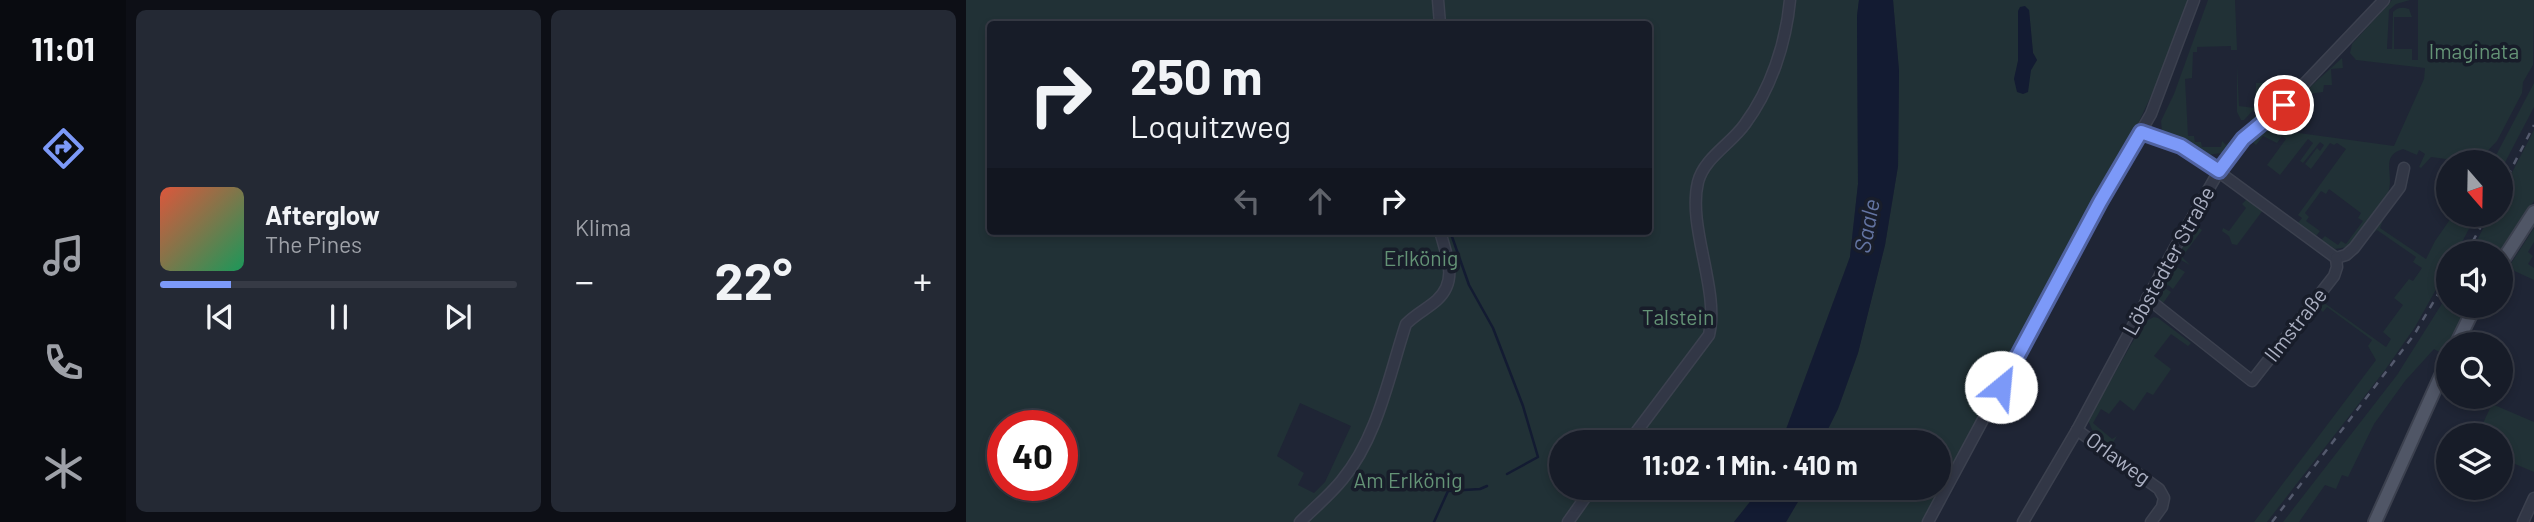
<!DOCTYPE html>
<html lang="de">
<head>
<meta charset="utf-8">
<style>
	:root { --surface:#171c28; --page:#242934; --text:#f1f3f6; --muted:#9ea1a8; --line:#363a45; --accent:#7c99f8 }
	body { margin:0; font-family:Barlow,sans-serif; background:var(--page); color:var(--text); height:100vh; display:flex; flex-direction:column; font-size:26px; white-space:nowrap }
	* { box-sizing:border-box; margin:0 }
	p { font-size:23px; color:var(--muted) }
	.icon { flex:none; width:38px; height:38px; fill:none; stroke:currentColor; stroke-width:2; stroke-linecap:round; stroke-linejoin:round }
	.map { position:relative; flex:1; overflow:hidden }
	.side { display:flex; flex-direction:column; gap:10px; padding:10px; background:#0d0f16; width:840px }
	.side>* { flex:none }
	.top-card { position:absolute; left:21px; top:21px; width:665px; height:214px; border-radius:7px; box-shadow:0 4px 10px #0003,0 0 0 2px var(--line); background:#171c28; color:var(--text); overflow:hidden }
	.needle { width:46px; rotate:160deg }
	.buttons { position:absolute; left:1470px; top:150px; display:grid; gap:14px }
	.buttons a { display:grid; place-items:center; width:77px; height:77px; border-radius:50%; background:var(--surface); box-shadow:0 4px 10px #0003,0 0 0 2px var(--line); font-size:35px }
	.speed { position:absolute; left:21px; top:410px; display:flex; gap:14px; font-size:35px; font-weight:700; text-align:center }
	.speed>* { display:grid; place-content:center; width:91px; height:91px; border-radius:50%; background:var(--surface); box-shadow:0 4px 10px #0003,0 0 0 2px var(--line); line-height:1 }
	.speed .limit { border:10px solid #d22; background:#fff; color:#111 }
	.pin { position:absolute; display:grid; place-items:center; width:60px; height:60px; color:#fff; margin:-30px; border:4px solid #fff; border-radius:50%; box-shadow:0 2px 7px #0007 }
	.me { position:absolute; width:77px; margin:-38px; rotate:28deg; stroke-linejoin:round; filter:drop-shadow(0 0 5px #0008) }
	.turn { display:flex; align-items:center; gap:24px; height:147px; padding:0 28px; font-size:32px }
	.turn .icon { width:91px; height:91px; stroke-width:2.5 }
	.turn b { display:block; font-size:49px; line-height:60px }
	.lanes { display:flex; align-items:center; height:66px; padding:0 28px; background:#0003; justify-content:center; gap:35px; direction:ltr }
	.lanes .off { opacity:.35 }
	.big { font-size:52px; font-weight:700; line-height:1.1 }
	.side .widget { flex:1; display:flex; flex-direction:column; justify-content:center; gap:10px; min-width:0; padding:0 24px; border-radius:10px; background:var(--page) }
	.song { display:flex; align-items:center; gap:21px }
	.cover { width:84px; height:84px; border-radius:10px; background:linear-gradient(135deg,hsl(10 70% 55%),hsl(150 70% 35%)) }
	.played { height:7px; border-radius:4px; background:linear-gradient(90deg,var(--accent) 20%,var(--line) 20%) }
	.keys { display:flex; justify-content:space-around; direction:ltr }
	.heat { display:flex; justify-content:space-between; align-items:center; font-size:38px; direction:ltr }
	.side .tiles { flex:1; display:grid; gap:10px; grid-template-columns:repeat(2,1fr) }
	.trip { position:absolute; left:583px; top:430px; width:402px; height:70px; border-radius:35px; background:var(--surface); box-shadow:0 4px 10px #0003,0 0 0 2px var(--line); font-weight:700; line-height:70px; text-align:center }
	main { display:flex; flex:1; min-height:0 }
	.dock { display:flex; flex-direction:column; width:126px; justify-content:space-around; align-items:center; background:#090b10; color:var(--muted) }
	.dock .icon { width:49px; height:49px }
	.dock .active { color:var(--accent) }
	.dock b { font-size:32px; color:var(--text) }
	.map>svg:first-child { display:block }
	.green { fill:#213136; fill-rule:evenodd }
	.water { fill:#131b32 }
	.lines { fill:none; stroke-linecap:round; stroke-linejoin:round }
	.stream { stroke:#131b32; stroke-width:2.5 }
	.minor-casing { stroke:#3c414f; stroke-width:13 }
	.major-casing { stroke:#3c414f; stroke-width:16 }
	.minor { stroke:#323746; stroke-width:10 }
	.major { stroke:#505666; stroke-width:12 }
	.rail { stroke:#545a6d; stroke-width:2.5; stroke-dasharray:7 7; stroke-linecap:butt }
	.route-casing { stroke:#5163a1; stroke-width:18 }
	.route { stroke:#7c99f8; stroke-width:12 }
	.labels { text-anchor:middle; stroke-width:7; stroke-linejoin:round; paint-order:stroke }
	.park-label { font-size:21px; fill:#649376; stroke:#181d2a }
	.street-label { font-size:21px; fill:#acb1c3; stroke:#181d2a }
	.water-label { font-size:23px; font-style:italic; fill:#6475a3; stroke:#181d2a }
</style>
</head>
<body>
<main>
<nav class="dock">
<b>11:01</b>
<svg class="icon active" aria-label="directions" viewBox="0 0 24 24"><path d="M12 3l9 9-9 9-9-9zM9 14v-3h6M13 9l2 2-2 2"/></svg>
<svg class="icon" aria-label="music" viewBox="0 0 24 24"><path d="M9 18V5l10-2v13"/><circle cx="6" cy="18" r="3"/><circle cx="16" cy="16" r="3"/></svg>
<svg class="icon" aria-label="phone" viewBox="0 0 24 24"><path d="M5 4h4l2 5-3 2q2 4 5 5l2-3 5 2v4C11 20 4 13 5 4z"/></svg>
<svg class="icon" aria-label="climate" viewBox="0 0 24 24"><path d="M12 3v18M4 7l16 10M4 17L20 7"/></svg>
</nav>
<section class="side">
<div class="tiles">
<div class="widget">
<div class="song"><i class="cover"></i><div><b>Afterglow</b><p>The Pines</p></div></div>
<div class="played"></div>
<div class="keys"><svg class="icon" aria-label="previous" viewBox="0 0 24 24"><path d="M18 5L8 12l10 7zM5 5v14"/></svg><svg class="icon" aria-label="pause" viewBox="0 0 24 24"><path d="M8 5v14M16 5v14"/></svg><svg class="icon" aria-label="next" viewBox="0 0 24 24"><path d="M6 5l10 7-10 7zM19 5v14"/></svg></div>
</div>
<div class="widget"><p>Klima</p>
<div class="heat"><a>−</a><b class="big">22°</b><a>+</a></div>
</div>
</div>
</section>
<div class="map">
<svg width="1568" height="522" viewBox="0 0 1568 522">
	<rect width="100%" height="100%" fill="#1f2535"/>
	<g class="green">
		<path d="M 0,0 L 893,0 L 891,16 L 892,184 L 884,257 L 815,443 L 595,443 L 595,488 L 795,488 L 768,522 L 0,522 ZM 24,24 L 682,24 L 682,231 L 24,231 ZM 334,403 L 385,426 L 359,482 L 348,493 L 332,485 L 338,473 L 311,456 ZM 37,425 L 96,425 L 96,485 L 37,485 Z"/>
		<path d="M 927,0 L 1223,0 L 1198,68 L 1170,128 L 956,522 L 820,522 L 840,488 L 973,488 L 973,443 L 860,443 L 862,429 L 872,408 L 892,353 L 919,245 L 932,166 L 933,71 ZM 1063,10 L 1067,53 L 1071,60 L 1065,70 L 1048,79 L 1052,61 L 1053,39 Z"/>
		<path d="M 1242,0 L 1269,0 L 1271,50 L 1265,50 L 1265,46 L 1231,47 L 1231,52 L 1227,52 L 1226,78 L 1219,79 L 1222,136 L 1228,136 L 1229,142 L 1235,142 L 1236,147 L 1255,147 L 1256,141 L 1260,145 L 1265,140 L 1256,153 L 1241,155 L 1196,131 L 1195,121 L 1208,94 Z"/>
		<path d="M 1426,0 L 1444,0 L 1430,4 L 1423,10 L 1421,49 L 1426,49 L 1427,12 C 1432,7 1436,7 1443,9 L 1446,17 L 1428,17 L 1428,49 L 1446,49 L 1446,60 L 1452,60 L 1452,0 L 1568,0 L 1567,65 L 1557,82 L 1556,93 L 1531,141 L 1510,163 L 1465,157 L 1455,168 L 1453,167 L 1459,154 L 1453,150 L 1451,155 L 1437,149 C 1413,156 1429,175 1422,193 L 1382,247 L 1369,249 L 1355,240 L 1359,236 L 1372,245 L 1375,241 L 1380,244 L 1397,221 L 1392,218 L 1395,213 L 1363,189 L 1360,194 L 1355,191 L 1339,213 L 1343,217 L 1340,221 L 1354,231 L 1350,236 L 1332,223 L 1336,218 L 1332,215 L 1380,149 L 1371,143 L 1368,145 L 1364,143 L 1345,169 L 1339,164 L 1351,148 L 1354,151 L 1358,145 L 1354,142 L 1337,163 L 1334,161 L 1347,143 L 1342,139 L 1314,175 L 1301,165 L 1320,139 L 1316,136 L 1311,143 L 1297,136 L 1290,145 L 1285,141 L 1376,58 L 1377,68 L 1365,69 L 1366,85 L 1358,85 L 1357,92 L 1342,94 L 1310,126 L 1310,130 L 1428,146 L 1458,79 L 1459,68 L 1390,60 L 1384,53 L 1386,44 Z"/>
		<path d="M 1271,65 L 1273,106 L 1289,108 L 1290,83 L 1324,82 L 1327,87 L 1285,125 L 1284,121 L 1293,112 L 1297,116 L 1318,94 L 1312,84 L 1308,88 L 1304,85 L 1292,98 L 1295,102 L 1278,120 L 1275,120 L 1271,112 Z"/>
		<path d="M 1568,83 L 1568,107 L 1535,170 L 1535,163 L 1526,163 Z"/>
		<path d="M 1568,130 L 1568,201 L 1533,254 L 1504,254 L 1524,215 L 1535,215 L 1535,194 Z"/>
		<path d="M 1281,199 L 1297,210 L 1271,245 L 1266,244 L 1263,236 L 1256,231 L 1257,228 L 1263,231 L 1280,208 L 1276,204 Z"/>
		<path d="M 1498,215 L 1510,215 L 1490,254 L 1482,254 L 1482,268 L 1449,327 L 1419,370 L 1301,522 L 1288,522 L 1410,360 L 1402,346 L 1406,340 L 1361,307 L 1357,312 L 1352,307 L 1362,292 L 1357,302 L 1420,347 L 1425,339 L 1417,332 L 1437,305 L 1428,298 L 1443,279 L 1447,281 L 1456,268 L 1447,262 L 1450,257 L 1411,230 L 1404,236 L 1417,220 L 1414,228 L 1460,259 L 1469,241 L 1485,218 L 1493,224 Z"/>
		<path d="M 1228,224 L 1236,230 L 1216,257 L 1224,265 L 1215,260 L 1211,267 L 1219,272 L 1207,289 L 1202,285 L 1199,288 L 1205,292 L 1195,306 L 1193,294 Z"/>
		<path d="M 1568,228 L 1568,242 L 1562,252 L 1567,256 L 1562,264 L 1568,268 L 1568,280 L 1542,268 Z"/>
		<path d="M 1482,294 L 1482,306 L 1502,306 L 1477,354 L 1468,349 L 1439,381 L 1408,424 L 1382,477 L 1376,475 L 1370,489 L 1359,485 L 1333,522 L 1317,522 L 1431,375 Z"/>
		<path d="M 1188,317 L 1192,318 L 1225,343 L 1222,346 L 1205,334 L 1188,356 L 1205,369 L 1187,395 L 1181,392 L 1168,411 L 1154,400 L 1143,414 L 1135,409 L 1127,423 L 1146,439 L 1151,436 L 1145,446 L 1127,432 L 1122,420 L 1178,322 Z"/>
		<path d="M 1526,404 L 1568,422 L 1568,472 L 1535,458 L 1535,436 L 1511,436 Z"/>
	</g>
	<g class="water">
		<path d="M 893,0 L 927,0 L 933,71 L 932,166 L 919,245 L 892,353 L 872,409 L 862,429 L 860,443 L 815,443 L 884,257 L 892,184 L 891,16 Z"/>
		<path d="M 1059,6 L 1063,10 L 1067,53 L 1071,60 L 1065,70 L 1062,92 L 1057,94 L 1051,92 L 1048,79 L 1052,61 L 1052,11 L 1054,7 Z"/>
		<path d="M 795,488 L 840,488 L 820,522 L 768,522 Z"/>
	</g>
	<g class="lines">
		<g class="stream">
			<path d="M 484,231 L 503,285 L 527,328 L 557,406 L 572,457 L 541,474"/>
			<path d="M 468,522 L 482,491 L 514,489 L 521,486"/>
		</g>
		<defs>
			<g id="minor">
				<path d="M 472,0 L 474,24"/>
				<path d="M 1175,132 L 1215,146 L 1238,161 L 1370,258"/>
				<path d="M 1370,258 L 1380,255 L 1388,248 L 1434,187 L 1438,168"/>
				<path d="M 1181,298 L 1286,381 L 1368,276 L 1371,267 L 1370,258"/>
				<path d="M 1111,430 L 1193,489 L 1198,498 L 1196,507 L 1185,522"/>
				<path d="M 662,443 L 743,335 C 754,290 721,227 732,182 C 738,158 765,144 779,124 C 805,89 820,43 824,0"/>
				<path d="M 334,522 C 348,508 364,495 376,480 C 412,437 423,375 440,324 C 451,313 461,309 471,300 C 493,280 480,255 474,231"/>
				<path d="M 602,522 L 626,488"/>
				<path d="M 962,522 L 1134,202 L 1185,114 L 1228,0"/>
				<path d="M 1057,522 L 1111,430 L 1207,251 L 1253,171 L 1277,139 L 1318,105 L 1418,0"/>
				<path d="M 1557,522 L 1568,498"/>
			</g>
			<g id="major">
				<path d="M 1535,263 L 1568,212"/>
				<path d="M 1490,345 L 1509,306"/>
				<path d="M 1409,522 L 1482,360"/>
			</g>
		</defs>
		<use href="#minor" class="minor-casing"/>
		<use href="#major" class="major-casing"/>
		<use href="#minor" class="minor"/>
		<use href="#major" class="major"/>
		<g class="rail">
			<path d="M 1535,189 L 1568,125"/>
			<path d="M 1500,254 L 1521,215"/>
			<path d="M 1306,522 L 1448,335 L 1482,277"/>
		</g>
	</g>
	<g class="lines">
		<defs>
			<path id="route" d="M 1035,387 L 1134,202 L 1175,132 L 1215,146 L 1253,171 L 1277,139 L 1318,105"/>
		</defs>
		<use href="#route" class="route-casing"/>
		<use href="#route" class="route"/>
	</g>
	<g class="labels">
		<g class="park-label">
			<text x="1508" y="59">Imaginata</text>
			<text x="455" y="266">Erlkönig</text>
			<text x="712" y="325">Talstein</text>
			<text x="442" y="488">Am Erlkönig</text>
		</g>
		<g class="street-label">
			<text transform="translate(1203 261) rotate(-61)" y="7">Löbstedter Straße</text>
			<text transform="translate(1330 325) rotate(-52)" y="7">Ilmstraße</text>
			<text transform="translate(1152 459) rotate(36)" y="7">Orlaweg</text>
		</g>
		<g class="water-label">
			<text transform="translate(901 226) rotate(-79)" y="8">Saale</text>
		</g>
	</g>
</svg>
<div class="buttons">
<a><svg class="needle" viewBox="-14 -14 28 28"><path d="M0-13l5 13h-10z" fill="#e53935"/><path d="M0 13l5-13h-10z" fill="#9ea1a8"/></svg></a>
<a><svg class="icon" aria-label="sound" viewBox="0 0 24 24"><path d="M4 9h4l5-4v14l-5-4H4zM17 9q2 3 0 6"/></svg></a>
<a><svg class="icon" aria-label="search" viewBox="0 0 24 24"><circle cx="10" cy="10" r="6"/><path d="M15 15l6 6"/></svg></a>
<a><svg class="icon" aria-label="layers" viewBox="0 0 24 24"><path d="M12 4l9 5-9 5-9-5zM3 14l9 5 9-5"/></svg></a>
</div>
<div class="speed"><div class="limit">40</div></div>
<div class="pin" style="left:1318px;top:105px;background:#d93025"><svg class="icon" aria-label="arrive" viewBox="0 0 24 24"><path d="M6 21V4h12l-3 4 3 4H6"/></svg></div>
<svg class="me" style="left:1035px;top:387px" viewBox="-20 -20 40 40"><circle r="19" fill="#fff"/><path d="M0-13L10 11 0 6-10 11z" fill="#7c99f8"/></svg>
<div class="trip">11:02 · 1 Min. · 410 m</div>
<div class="top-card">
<div class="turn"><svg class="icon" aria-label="right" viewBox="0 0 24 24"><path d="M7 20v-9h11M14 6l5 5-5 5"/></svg><div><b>250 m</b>Loquitzweg</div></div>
<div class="lanes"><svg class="icon off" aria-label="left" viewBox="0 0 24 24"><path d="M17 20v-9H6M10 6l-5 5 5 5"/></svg><svg class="icon off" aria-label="ahead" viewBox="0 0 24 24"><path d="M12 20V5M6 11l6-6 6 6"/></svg><svg class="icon" aria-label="right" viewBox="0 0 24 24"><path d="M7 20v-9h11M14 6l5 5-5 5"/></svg></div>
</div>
</div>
</main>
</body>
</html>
